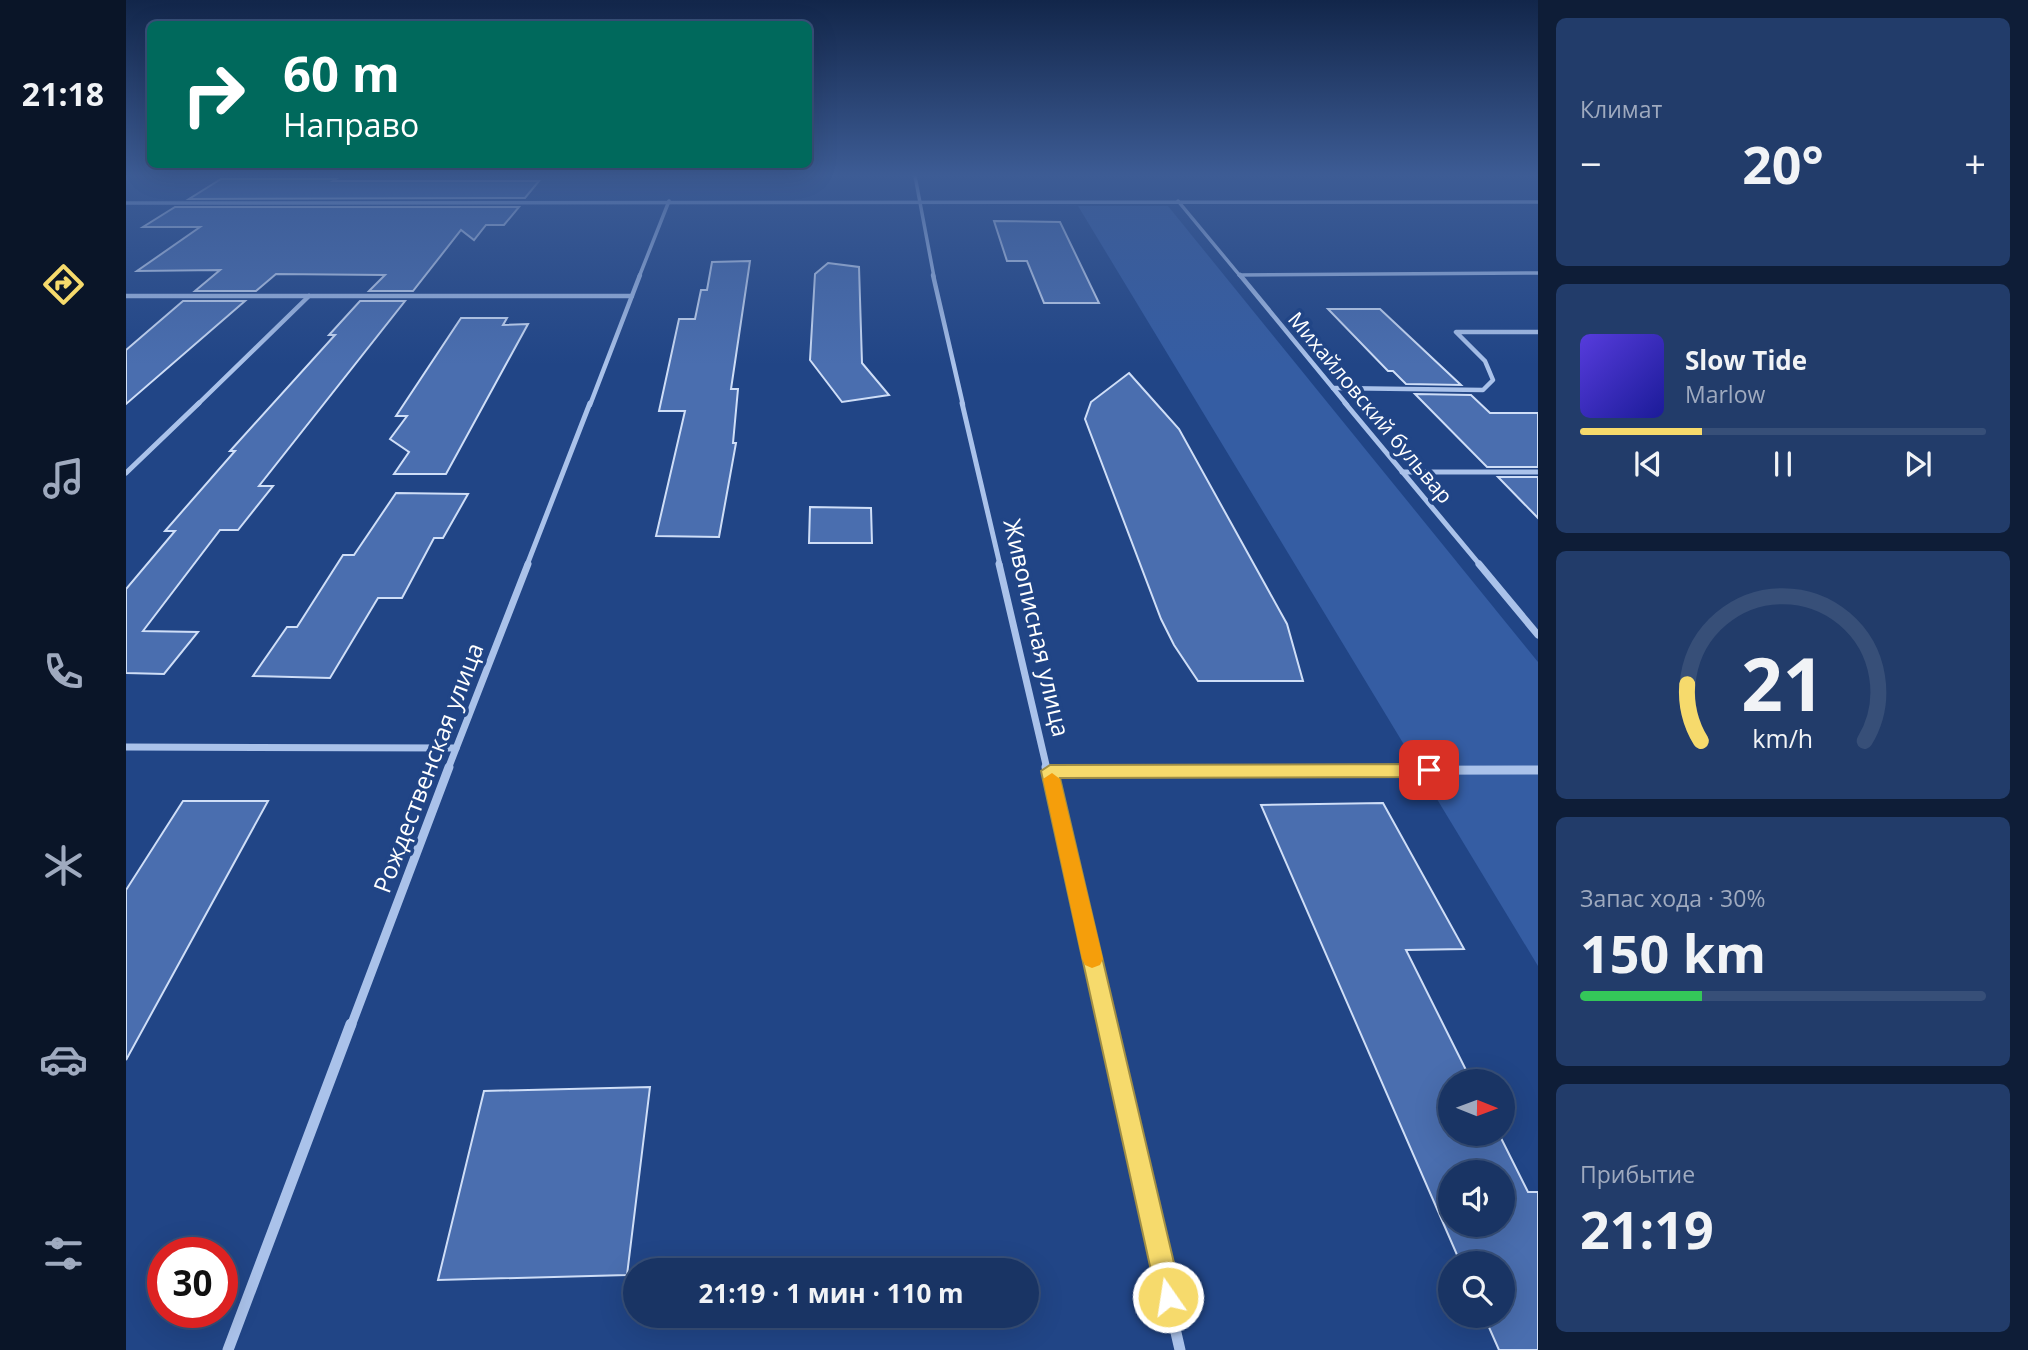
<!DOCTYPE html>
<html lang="ru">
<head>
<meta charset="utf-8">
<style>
	:root { --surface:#193464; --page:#223c6a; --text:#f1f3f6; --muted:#9faabf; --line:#374f78; --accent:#f6da6c }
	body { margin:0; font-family:"Open Sans",sans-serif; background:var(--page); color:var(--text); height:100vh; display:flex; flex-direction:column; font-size:26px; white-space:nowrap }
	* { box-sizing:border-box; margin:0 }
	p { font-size:23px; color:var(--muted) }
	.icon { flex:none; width:38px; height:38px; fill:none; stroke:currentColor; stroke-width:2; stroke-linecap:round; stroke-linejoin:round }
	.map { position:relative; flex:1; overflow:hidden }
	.sheet { display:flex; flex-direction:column; gap:18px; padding:18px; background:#0e1d37; width:490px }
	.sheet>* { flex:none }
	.top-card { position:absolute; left:21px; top:21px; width:665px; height:147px; border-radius:10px; box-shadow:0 7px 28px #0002,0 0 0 2px var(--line); background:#00695c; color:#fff; overflow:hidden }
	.needle { width:46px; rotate:91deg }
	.buttons { position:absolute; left:1312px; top:1069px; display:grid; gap:14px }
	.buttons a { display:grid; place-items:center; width:77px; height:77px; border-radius:50%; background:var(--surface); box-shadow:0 7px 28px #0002,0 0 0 2px var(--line); font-size:35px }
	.speed { position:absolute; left:21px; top:1237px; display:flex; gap:14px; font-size:35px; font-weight:700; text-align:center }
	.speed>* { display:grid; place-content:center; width:91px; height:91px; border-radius:50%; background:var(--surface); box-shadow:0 7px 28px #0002,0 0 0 2px var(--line); line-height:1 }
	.speed .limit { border:10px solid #d22; background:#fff; color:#111 }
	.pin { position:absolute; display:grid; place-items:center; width:60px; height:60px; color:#fff; margin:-30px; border-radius:14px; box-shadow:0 4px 10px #0006 }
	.me { position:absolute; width:77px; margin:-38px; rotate:347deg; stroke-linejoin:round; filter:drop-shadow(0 0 5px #0008) }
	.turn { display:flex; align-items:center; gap:24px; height:147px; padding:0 21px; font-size:32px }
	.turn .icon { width:91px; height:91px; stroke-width:2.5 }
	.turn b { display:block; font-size:49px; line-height:60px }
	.big { font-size:52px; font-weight:700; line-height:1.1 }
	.sheet .widget { flex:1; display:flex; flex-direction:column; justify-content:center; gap:10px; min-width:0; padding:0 24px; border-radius:10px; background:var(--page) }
	.sheet .dial { align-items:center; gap:0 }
	.dial svg { height:182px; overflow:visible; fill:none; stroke:var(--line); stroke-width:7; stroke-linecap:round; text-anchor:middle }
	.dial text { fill:var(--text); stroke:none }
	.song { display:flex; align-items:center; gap:21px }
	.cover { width:84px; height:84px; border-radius:10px; background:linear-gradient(135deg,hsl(250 70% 55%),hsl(240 70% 35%)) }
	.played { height:7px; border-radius:4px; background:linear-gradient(90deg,var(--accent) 30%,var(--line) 30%) }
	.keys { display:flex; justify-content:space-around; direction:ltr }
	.heat { display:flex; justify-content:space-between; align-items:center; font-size:38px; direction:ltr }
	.charge { height:10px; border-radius:5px; background:linear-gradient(90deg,#34c759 30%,var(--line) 0) }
	.trip { position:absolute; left:497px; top:1258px; width:416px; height:70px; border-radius:35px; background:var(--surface); box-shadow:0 7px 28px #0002,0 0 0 2px var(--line); font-weight:700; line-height:70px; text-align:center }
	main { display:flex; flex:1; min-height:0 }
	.tabs { display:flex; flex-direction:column; width:126px; justify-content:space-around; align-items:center; background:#0a1528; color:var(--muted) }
	.tabs .icon { width:49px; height:49px }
	.tabs .active { color:var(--accent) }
	.tabs b { font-size:32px; color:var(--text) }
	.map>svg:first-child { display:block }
	.green { fill:#355da3 }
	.building { fill:#4a6eaf; stroke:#cfdef7; stroke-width:2; fill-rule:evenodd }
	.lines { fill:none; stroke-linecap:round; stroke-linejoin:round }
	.street-far5 { stroke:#aac2ea; stroke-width:3.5 }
	.street-far4 { stroke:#aac2ea; stroke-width:4.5 }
	.street-far3 { stroke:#aac2ea; stroke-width:5 }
	.street-far2 { stroke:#aac2ea; stroke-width:7 }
	.street-far1 { stroke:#aac2ea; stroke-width:9 }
	.street { stroke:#aac2ea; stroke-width:11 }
	.route { fill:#f6da6c; stroke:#a08e46; stroke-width:2 }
	.slow { fill:#f59e0b }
	.labels { text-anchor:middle; stroke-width:7; stroke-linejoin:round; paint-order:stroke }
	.far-street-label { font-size:21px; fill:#fff; stroke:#214586 }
	.street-label { font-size:24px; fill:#fff; stroke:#214586 }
</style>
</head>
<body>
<main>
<nav class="tabs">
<b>21:18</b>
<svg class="icon active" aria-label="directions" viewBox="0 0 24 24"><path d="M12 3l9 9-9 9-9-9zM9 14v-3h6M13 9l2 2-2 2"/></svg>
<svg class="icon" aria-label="music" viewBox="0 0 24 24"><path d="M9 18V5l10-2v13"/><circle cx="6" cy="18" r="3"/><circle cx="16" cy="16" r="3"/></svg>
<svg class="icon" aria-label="phone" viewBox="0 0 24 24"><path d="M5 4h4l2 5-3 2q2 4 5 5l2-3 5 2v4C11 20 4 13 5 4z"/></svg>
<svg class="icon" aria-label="climate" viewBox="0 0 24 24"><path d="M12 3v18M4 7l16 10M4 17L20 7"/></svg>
<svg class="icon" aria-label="car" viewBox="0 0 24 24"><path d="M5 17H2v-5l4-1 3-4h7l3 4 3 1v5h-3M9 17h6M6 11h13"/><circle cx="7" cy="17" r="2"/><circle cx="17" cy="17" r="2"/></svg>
<svg class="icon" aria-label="filters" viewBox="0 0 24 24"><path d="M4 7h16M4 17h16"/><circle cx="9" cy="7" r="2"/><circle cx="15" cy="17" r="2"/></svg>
</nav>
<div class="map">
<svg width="1412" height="1350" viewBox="0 0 1412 1350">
	<rect width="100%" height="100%" fill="#214586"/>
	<path class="green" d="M 952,206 L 1042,206 L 1412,662 L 1412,966 Z"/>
	<g class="building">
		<path d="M 95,179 L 210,179 L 207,181 L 413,181 L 399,198 L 63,199 Z"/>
		<path d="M 49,207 L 393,207 L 378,225 L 360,225 L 348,240 L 335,230 L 287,291 L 243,291 L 259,275 L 150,274 L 130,291 L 69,291 L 94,270 L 11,271 L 74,227 L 17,227 Z"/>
		<path d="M 868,221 L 934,222 L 973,303 L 918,303 L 901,261 L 881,261 Z"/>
		<path d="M 624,261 L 605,389 L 612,389 L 607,443 L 610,443 L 593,537 L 530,536 L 559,411 L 533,411 L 553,319 L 569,319 L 575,290 L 581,290 L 586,262 Z"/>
		<path d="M 702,263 L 733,267 L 736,363 L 763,395 L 716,402 L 684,360 L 689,274 Z"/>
		<path d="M 57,301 L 119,301 L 0,404 L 0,350 Z"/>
		<path d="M 234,301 L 279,301 L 133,486 L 147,486 L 112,530 L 94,530 L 17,631 L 72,632 L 38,674 L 0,673 L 0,589 L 49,531 L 39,531 L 109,451 L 104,451 L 209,335 L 203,335 Z"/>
		<path d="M 1202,309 L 1254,309 L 1335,385 L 1280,384 L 1267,371 L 1262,371 Z"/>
		<path d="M 335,318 L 381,318 L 377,325 L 402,324 L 320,474 L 268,474 L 283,452 L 264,439 L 281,416 L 270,416 Z"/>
		<path d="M 1003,373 L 1053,429 L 1161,624 L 1177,681 L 1072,681 L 1048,645 L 1035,619 L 959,419 L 965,402 Z"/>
		<path d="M 1289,394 L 1345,395 L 1364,413 L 1412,413 L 1412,467 L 1361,467 Z"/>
		<path d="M 1372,477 L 1412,477 L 1412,518 Z"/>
		<path d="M 270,493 L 342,494 L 317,538 L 308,538 L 276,598 L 252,598 L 204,678 L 127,676 L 161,627 L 171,627 L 217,555 L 228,555 Z"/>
		<path d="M 684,507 L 745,508 L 746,543 L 683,543 Z"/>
		<path d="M 57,801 L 142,801 L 0,1060 L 0,890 Z"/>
		<path d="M 1257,803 L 1338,949 L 1280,950 L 1346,1082 L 1325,1082 L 1325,1134 L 1373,1134 L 1402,1192 L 1412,1192 L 1412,1350 L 1373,1350 L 1358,1316 L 1377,1316 L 1377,1264 L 1335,1264 L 1135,805 ZM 1325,1172 L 1377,1172 L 1377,1225 L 1325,1225 Z"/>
		<path d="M 524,1087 L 501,1275 L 312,1280 L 358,1091 Z"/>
	</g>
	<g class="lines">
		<g class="street-far5">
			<path d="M 789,176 L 808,277"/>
			<path d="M 1052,201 L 1115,277"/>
			<path d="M 0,203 L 1412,202"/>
			<path d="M 1113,275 L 1412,273"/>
			<path d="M 513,277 L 543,201"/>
		</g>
		<g class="street-far4">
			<path d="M 807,275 L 837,405"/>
			<path d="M 1114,275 L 1221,405"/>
			<path d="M 0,296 L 506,296"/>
			<path d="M 1207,388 L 1357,390 L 1367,380 L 1359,361 L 1330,332 L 1412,332"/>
			<path d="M 71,405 L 183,296"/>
			<path d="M 464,405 L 514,275"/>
		</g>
		<g class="street-far3">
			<path d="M 836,403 L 874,565"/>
			<path d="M 1219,403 L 1354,565"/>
			<path d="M 1276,472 L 1412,472"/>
			<path d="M 0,473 L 73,403"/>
			<path d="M 401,565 L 464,403"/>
		</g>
		<g class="street-far2">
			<path d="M 873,564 L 921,769"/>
			<path d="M 1353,564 L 1412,635"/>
			<path d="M 0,747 L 330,748"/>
			<path d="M 322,769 L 402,564"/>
		</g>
		<g class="street-far1">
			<path d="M 920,767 L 980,1026"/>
			<path d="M 924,771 L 1412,770"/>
			<path d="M 225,1026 L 323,767"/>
		</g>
		<g class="street">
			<path d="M 979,1024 L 1054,1350"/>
			<path d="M 102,1350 L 225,1024"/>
		</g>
	</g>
	<linearGradient id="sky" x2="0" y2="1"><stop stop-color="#12264a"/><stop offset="0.48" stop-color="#3d5c95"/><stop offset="1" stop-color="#3d5c95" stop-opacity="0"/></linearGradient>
	<rect width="1412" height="365" fill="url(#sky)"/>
	<path class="route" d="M 1303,764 L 1312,770 L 1303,777 L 934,778 L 1056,1297 L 1052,1307 L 1042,1311 L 1033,1307 L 915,771 L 924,765 Z"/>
	<path class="slow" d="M 926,773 L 934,779 L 977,959 L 974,965 L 966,968 L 959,965 L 956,959 L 917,779 Z"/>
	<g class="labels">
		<g class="far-street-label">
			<text transform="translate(1244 408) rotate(50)" y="7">Михайловский бульвар</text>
		</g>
		<g class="street-label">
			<text transform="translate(910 628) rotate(77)" y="8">Живописная улица</text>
			<text transform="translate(303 768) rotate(-69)" y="8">Рождественская улица</text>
		</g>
	</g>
</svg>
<div class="buttons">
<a><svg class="needle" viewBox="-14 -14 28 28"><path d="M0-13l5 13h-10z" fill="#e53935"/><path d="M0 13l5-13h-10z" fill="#9faabf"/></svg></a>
<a><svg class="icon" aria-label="sound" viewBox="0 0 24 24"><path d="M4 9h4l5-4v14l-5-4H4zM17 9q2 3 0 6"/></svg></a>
<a><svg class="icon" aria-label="search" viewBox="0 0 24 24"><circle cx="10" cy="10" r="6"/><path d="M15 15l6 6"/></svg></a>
</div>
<div class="speed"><div class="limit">30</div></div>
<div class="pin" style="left:1303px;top:770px;background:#d93025"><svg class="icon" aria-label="arrive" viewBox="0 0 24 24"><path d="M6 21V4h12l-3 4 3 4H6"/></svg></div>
<svg class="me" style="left:1042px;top:1297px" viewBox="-20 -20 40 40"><circle r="17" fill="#f6da6c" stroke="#fff" stroke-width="3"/><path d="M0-11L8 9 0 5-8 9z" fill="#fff"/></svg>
<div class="trip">21:19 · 1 мин · 110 m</div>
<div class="top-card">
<div class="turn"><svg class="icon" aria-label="right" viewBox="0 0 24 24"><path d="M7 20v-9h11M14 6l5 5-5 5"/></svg><div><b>60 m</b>Направо</div></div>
</div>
</div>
<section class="sheet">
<div class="widget"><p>Климат</p>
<div class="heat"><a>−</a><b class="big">20°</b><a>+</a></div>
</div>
<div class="widget">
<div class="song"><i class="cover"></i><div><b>Slow Tide</b><p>Marlow</p></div></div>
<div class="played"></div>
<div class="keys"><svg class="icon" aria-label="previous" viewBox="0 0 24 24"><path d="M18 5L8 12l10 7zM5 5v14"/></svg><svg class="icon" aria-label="pause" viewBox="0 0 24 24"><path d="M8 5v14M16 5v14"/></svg><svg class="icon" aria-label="next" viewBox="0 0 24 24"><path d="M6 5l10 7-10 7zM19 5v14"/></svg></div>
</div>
<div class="widget dial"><svg viewBox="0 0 100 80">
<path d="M14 69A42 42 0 1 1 86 69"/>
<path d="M14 69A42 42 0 0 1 8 44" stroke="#f6da6c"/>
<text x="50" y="56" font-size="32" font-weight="700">21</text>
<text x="50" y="72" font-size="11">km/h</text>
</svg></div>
<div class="widget"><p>Запас хода · 30%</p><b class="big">150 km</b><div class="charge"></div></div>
<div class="widget"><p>Прибытие</p><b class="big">21:19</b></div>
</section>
</main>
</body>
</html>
